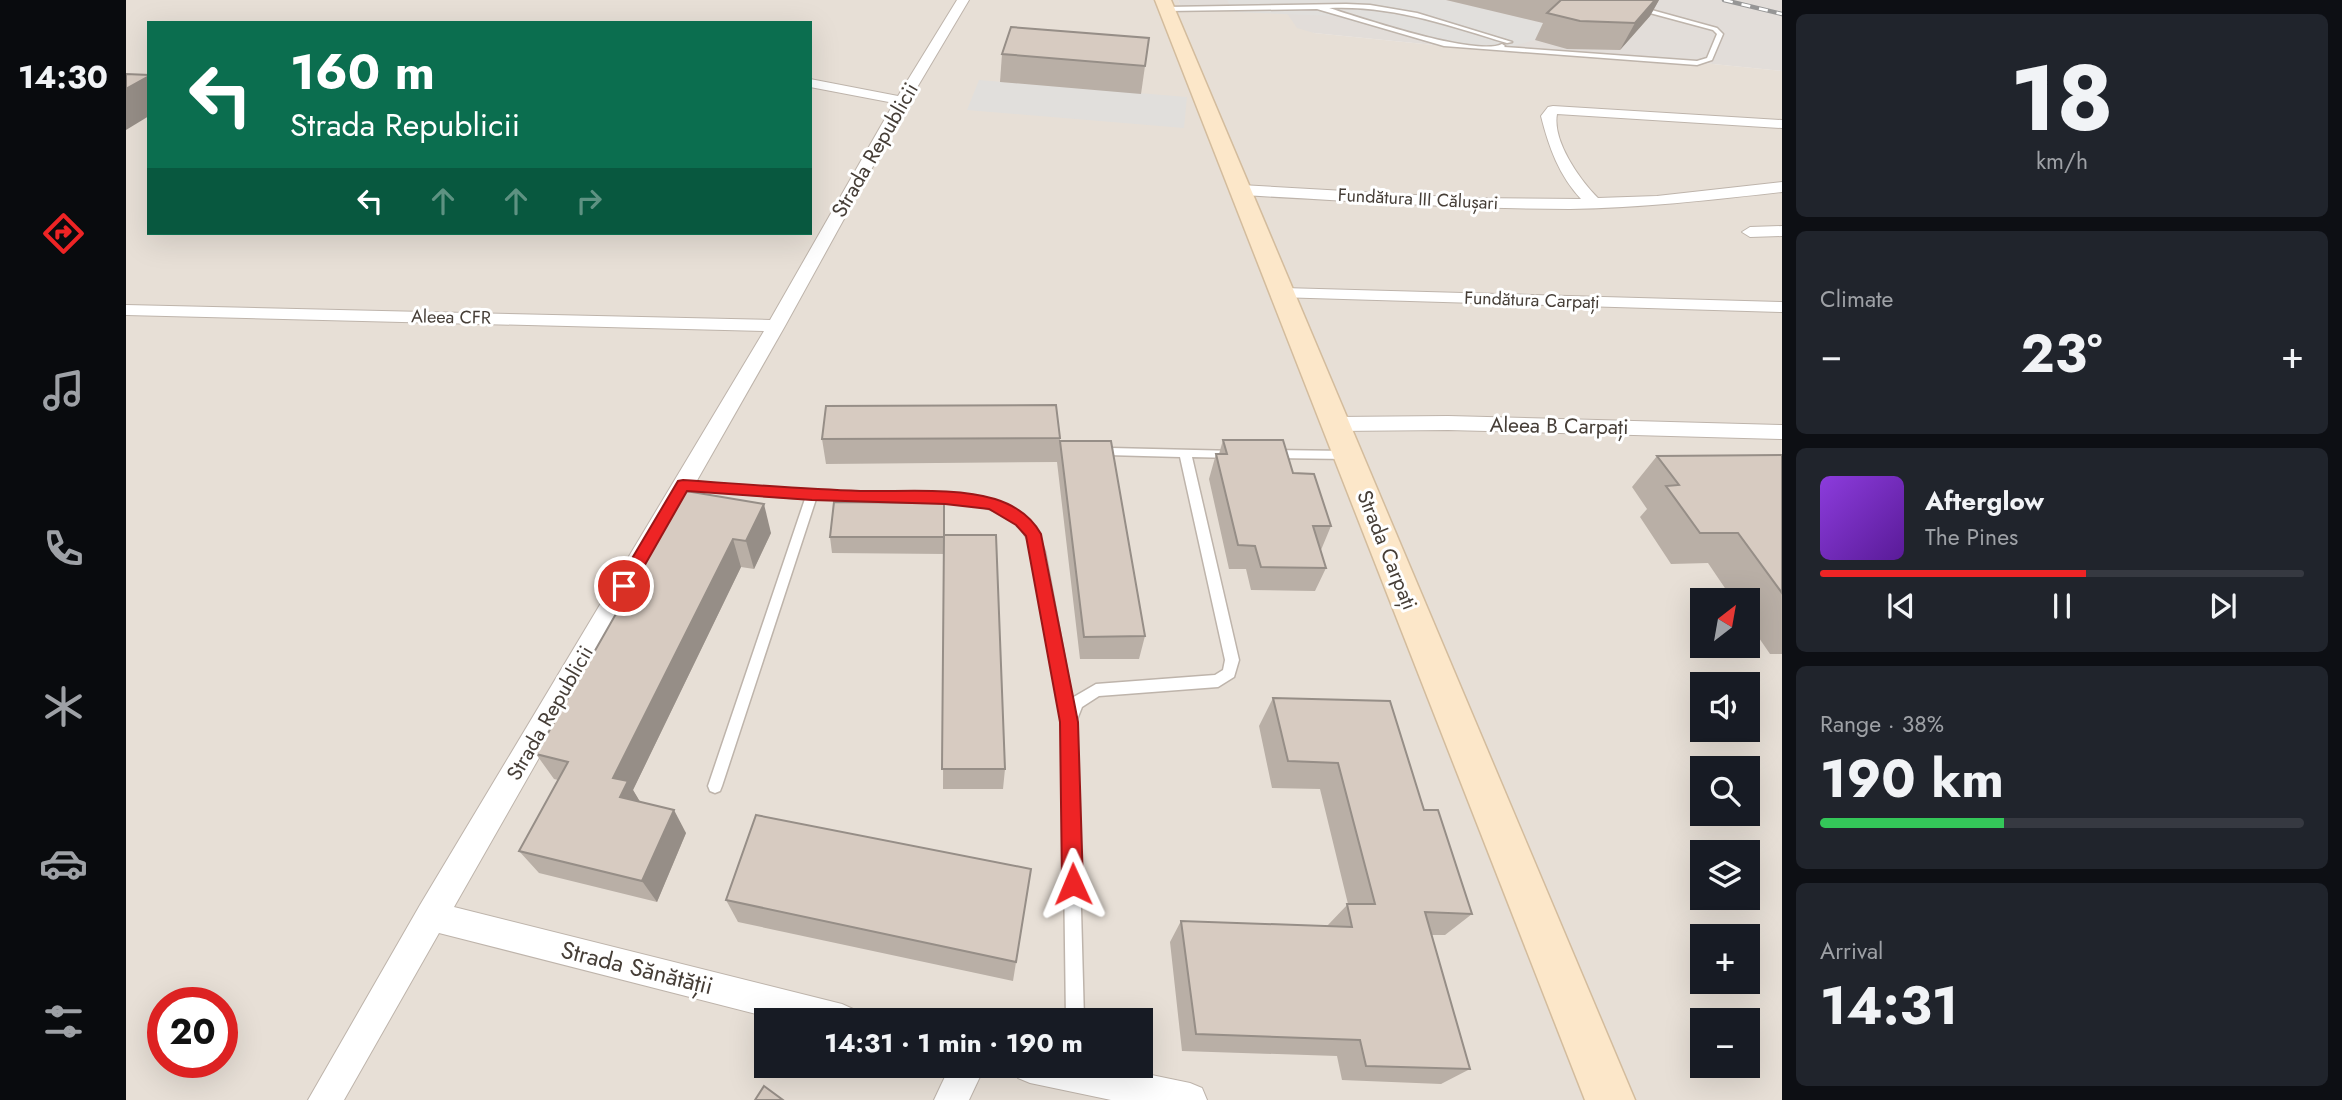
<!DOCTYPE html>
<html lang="en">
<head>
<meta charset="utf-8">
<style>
	:root { --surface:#171b24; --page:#20242c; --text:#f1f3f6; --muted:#9ea1a6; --line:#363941; --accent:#ee2425 }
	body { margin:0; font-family:Jost,sans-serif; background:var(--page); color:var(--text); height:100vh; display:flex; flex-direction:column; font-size:26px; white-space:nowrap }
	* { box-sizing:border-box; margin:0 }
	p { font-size:23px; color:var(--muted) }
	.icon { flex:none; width:38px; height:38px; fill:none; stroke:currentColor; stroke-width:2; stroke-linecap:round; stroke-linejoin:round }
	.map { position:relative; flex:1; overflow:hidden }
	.side { display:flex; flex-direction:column; gap:14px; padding:14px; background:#0d0f14; width:560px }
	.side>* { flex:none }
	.top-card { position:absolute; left:21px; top:21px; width:665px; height:214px; border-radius:0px; box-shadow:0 7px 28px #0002; background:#0b6e4f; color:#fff; overflow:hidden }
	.needle { width:46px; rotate:31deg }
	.fabs { position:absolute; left:1564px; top:588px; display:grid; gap:14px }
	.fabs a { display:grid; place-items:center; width:70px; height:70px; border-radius:0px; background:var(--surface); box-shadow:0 7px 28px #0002; font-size:35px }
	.speed { position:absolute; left:21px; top:987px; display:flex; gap:14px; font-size:35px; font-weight:700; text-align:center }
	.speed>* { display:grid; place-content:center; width:91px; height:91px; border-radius:50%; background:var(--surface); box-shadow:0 7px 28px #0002; line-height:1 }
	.speed .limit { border:10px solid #d22; background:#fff; color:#111 }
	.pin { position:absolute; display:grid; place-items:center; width:60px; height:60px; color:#fff; margin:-30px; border:4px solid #fff; border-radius:50%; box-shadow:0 2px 7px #0007 }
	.me { position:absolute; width:77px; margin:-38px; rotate:359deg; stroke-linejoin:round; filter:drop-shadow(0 0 5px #0008) }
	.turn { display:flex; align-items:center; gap:24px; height:147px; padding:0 28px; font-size:32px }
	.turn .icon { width:91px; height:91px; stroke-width:2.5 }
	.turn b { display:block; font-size:49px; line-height:60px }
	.lanes { display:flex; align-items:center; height:66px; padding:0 28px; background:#0003; justify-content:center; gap:35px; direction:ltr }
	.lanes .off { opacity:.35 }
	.big { font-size:52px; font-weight:700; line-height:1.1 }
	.side .widget { flex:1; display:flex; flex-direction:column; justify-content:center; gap:10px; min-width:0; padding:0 24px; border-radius:10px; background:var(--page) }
	.side .dial { align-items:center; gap:0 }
	.dial b { font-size:91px; line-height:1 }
	.song { display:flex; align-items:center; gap:21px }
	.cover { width:84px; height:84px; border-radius:10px; background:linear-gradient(135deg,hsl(270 70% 55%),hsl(270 70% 35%)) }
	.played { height:7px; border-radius:4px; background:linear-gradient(90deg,var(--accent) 55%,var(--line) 55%) }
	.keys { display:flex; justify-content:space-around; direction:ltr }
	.heat { display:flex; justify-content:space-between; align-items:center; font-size:38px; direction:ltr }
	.charge { height:10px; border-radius:5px; background:linear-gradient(90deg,#34c759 38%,var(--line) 0) }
	.trip { position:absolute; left:628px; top:1008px; width:399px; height:70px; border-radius:0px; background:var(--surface); box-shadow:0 7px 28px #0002; font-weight:700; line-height:70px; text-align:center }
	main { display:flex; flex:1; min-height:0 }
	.tab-bar { display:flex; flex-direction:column; width:126px; justify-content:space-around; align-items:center; background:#090b0e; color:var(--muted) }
	.tab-bar .icon { width:49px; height:49px }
	.tab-bar .current { color:var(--accent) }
	.tab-bar b { font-size:32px; color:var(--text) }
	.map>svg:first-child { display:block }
	.residential { fill:#e7dfd6; fill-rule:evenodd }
	.industrial { fill:#e2ddd9 }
	.parking { fill:#e1dfdc }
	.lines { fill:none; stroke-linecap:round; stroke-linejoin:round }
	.lane-casing { stroke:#beb4ab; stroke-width:3 }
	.street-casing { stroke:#beb4ab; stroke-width:2 }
	.secondary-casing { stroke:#d3bc9d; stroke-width:3 }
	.lane { fill:#fff; fill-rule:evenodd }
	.street { fill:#fff; fill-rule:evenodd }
	.secondary { fill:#fce7c9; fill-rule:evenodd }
	.rail-casing { stroke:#969696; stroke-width:4.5 }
	.rail { stroke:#fff; stroke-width:2.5; stroke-dasharray:9; stroke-linecap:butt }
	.wall { fill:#b9afa6 }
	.shaded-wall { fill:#968e87 }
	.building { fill:#d7cbc1; stroke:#968e87; stroke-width:2 }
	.route { fill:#ee2425; stroke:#9b1718; stroke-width:2 }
	.labels { text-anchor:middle; stroke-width:6; stroke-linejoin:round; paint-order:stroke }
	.far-street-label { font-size:18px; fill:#463e37; stroke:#fff }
	.street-label { font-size:21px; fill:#463e37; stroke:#fff }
	.near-street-label { font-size:24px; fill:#463e37; stroke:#fff }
</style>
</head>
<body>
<main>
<nav class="tab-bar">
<b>14:30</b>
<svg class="icon current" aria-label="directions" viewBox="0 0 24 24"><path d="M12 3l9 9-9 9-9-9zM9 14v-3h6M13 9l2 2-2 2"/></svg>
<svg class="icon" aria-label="music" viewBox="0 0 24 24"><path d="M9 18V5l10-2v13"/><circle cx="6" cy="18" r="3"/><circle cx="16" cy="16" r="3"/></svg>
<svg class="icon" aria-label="phone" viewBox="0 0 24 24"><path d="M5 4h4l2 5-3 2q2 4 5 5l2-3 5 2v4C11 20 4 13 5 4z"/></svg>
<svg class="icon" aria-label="climate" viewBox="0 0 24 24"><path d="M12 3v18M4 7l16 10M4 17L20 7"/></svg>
<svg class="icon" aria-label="car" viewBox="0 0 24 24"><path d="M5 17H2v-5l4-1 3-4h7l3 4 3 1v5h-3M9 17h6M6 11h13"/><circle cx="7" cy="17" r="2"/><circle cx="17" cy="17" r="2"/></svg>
<svg class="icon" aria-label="filters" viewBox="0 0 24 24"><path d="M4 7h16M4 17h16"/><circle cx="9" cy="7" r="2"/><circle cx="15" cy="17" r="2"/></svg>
</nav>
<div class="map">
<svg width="1656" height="1100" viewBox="0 0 1656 1100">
	<rect width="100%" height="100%" fill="#f3eee8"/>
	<path class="residential" d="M 0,0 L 1052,0 L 1055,7 L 1159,9 L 1188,33 L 1378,52 L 1497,55 L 1656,71 L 1656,1100 L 0,1100 ZM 23,23 L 684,23 L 684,233 L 23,233 ZM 1577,600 L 1622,600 L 1622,646 L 1577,646 ZM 1577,684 L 1622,684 L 1622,730 L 1577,730 ZM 1577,768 L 1622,768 L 1622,814 L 1577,814 ZM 1577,852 L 1622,852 L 1622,898 L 1577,898 ZM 1577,936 L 1622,936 L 1622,982 L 1577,982 ZM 37,1003 L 96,1003 L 96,1062 L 37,1062 ZM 640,1020 L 1015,1020 L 1015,1066 L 640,1066 ZM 1577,1020 L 1622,1020 L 1622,1066 L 1577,1066 Z"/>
	<path class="industrial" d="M 1052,0 L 1656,0 L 1656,71 L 1497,55 L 1378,52 L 1188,33 L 1171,28 L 1158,9 L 1055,7 Z"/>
	<g class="parking">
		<path d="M 1101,0 L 1320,0 L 1424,25 L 1409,40 L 1373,50 L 1322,45 L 1285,38 L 1207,16 L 1108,12 Z"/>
		<path d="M 853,80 L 1061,97 L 1058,128 L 841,110 Z"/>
	</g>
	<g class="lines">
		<defs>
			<g id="lane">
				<path d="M 1220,4 L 1244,5 L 1291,13 L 1386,42 L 1381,43 C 1322,25 1265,5 1203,8 C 1235,18 1350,57 1376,44 L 1379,46 L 1378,47 L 1571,61 L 1581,58 L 1591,34 L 1587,30 L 1509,9 L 1511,6 L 1591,28 L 1597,34 L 1586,60 L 1571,65 L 1318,46 L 1191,9 L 1041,11 L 1038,9 L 1041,7 Z"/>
				<path d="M 985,448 L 1111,451 L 1113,454 L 1111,457 L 1107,458 L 1066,457 L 1113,660 L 1108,677 L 1092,687 L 973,696 L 956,707 L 950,722 L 958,1020 L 940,1020 L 936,721 L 907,552 L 902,540 L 892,524 L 875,513 L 857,507 L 844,504 L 690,499 L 596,786 L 594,791 L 589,793 L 584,791 L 582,786 L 679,499 L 557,489 L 551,485 L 557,481 L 686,491 L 844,496 L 857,498 L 883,507 L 900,518 L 913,536 L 919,552 L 946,698 L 970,684 L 1089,675 L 1097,670 L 1099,660 L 1054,457 L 981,455 L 979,452 L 981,449 Z"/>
				<path d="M 1146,450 L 1222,451 L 1228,455 L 1222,459 L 1146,458 L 1140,454 Z"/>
			</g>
			<g id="street">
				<path d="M 831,0 L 843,0 L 783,101 L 659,326 L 328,907 L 716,1004 L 727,1009 L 732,1020 L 654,1020 L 313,933 L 218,1100 L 182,1100 L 294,905 L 638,331 L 0,315 L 0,305 L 644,320 L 768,103 L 684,87 L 684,79 L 772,96 Z"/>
				<path d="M 1427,106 L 1656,120 L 1656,128 L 1431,114 C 1426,141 1454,180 1472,198 L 1531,196 L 1656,182 L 1656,192 C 1585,200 1515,208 1444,209 C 1334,209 1225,201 1115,195 L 1107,190 L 1115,185 L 1342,198 L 1455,199 C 1433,175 1423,148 1415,116 L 1422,107 Z"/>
				<path d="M 1656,226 L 1656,236 L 1624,237 L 1616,232 L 1624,227 Z"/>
				<path d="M 1157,288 L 1656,302 L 1656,312 L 1151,297 L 1148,293 Z"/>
				<path d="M 1322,416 L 1656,425 L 1656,439 L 1322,430 L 1210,431 L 1203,429 L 1200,424 L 1203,419 L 1210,417 Z"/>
				<path d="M 824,1066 L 859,1066 L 843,1100 L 808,1100 Z"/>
				<path d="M 887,1066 L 982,1066 L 1064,1083 L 1076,1088 L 1081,1100 L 985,1100 L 904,1083 L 892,1078 Z"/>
			</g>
			<path id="secondary" d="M 1029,0 L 1045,0 L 1509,1100 L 1459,1100 Z"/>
		</defs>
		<use href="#lane" class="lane-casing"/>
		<use href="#street" class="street-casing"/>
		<use href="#secondary" class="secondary-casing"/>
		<use href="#lane" class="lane"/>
		<use href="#street" class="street"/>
		<use href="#secondary" class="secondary"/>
		<defs>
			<path id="rail" d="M 1598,0 L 1656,14"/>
		</defs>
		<use href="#rail" class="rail-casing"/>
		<use href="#rail" class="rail"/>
	</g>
	<g class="wall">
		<path d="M 1320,0 L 1533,0 L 1524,16 L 1494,50 L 1441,49 L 1409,40 L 1417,23 Z"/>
		<path d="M 876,54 L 1019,66 L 1015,94 L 874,82 Z"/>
		<path d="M 934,438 L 934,441 L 1019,636 L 1013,659 L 954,659 L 931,462 L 700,464 L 696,439 Z"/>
		<path d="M 1097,440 L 1205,526 L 1195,550 L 1200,568 L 1189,591 L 1125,590 L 1120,569 L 1103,569 L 1083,479 L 1090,454 L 1093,454 Z"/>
		<path d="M 1656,455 L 1656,654 L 1644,654 L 1622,622 L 1622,600 L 1607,600 L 1582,563 L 1545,564 L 1514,517 L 1521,509 L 1506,487 L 1531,456 Z"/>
		<path d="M 560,491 L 645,533 L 628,569 L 615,567 L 507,790 L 514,802 L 560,833 L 531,902 L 413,873 L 393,851 L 432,780 L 428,779 L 410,754 Z"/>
		<path d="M 818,535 L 879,769 L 877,789 L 817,789 L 818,554 L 706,553 L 704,537 Z"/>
		<path d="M 1147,698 L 1298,810 L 1346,914 L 1319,935 L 1305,935 L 1344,1069 L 1315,1084 L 1216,1080 L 1211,1056 L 1056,1051 L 1044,942 L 1055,921 L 1201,926 L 1222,904 L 1194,789 L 1146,788 L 1133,726 Z"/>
		<path d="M 905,869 L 887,981 L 612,922 L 600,900 Z"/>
	</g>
	<g class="shaded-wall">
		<path d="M 1529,0 L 1533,0 L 1524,16 L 1494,50 L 1509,23 Z"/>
		<path d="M 23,76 L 23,116 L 0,130 L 0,89 Z"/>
		<path d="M 638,504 L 645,533 L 628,569 L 620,541 Z"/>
		<path d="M 607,539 L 615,567 L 507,790 L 516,805 L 494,797 L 487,778 Z"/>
		<path d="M 548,810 L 560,833 L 531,902 L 516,881 Z"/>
	</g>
	<g class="building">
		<path d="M 1435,0 L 1529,0 L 1509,23 L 1454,21 L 1421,13 Z"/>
		<path d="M 885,27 L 1023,38 L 1019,66 L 876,54 Z"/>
		<path d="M 0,74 L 23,75 L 23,76 L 0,89 Z"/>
		<path d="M 930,405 L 934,438 L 696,439 L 700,406 Z"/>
		<path d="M 1097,440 L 1157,440 L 1167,473 L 1188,474 L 1205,526 L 1187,526 L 1200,568 L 1135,567 L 1129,546 L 1112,545 L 1090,454 L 1101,454 Z"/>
		<path d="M 934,441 L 985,441 L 1019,636 L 958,637 Z"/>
		<path d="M 1656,455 L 1656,593 L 1612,533 L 1574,533 L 1540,486 L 1553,485 L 1531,456 Z"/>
		<path d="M 560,491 L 638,504 L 620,541 L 607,539 L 487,778 L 502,781 L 494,797 L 548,810 L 516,881 L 393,851 L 442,762 L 410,754 Z"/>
		<path d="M 708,502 L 818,503 L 818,537 L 704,537 Z"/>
		<path d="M 818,535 L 870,535 L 879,769 L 816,769 Z"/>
		<path d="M 1147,698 L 1264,701 L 1298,810 L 1312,810 L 1346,914 L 1299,912 L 1344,1069 L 1240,1066 L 1234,1040 L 1070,1034 L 1055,921 L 1226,927 L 1221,904 L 1249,904 L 1212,763 L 1162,761 Z"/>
		<path d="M 630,815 L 905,869 L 890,962 L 600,900 Z"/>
		<path d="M 638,1086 L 657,1100 L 629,1100 Z"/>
	</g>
	<path class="route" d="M 557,480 C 616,484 675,489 734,491 C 775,492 830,487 869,499 C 888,505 905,516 915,534 L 952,722 L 957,884 L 954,892 L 947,895 L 939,892 L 936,884 L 934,722 L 900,536 L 890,525 L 863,509 L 819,504 L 686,500 L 561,491 L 504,591 L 492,591 L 490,586 L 492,582 L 552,481 Z"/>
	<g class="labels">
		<g class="far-street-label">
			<text transform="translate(1292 199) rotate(3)" y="6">Fundătura III Călușari</text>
			<text transform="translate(1406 300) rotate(2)" y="6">Fundătura Carpați</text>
			<text transform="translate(325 317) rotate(1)" y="6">Aleea CFR</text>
		</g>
		<g class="street-label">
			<text transform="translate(749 150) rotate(-60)" y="7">Strada Republicii</text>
			<text transform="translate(1433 426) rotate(1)" y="7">Aleea B Carpați</text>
			<text transform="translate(1261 550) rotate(68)" y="7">Strada Carpați</text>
			<text transform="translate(424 713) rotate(-60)" y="7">Strada Republicii</text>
		</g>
		<g class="near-street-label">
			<text transform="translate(511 968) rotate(14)" y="8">Strada Sănătății</text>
		</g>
	</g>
</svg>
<div class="fabs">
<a><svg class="needle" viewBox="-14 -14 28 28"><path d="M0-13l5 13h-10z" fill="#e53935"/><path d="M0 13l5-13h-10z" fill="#9ea1a6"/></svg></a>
<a><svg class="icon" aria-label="sound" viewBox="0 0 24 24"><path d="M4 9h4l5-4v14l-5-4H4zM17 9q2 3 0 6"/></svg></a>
<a><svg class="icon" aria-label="search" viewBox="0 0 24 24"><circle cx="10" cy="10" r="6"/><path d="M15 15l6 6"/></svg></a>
<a><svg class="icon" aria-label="layers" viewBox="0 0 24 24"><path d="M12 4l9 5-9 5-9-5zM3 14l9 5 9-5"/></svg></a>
<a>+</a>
<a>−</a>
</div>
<div class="speed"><div class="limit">20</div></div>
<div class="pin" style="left:498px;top:586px;background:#d93025"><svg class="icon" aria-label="arrive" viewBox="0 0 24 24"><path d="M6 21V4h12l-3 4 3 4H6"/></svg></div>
<svg class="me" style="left:947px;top:884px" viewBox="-20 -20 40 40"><path d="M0-17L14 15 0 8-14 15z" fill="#ee2425" stroke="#fff" stroke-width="4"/></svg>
<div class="trip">14:31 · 1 min · 190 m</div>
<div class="top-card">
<div class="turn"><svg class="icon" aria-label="left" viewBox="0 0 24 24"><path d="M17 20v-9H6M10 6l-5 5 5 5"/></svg><div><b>160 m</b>Strada Republicii</div></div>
<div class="lanes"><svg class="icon" aria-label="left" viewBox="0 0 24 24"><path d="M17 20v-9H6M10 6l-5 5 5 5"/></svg><svg class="icon off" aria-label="ahead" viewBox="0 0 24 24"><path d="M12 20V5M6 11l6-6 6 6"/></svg><svg class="icon off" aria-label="ahead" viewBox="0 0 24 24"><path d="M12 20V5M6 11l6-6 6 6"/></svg><svg class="icon off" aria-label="right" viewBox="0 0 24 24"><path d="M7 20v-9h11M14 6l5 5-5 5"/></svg></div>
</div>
</div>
<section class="side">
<div class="widget dial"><b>18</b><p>km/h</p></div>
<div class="widget"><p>Climate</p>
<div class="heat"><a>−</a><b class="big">23°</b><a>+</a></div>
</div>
<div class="widget">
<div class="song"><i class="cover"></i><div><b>Afterglow</b><p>The Pines</p></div></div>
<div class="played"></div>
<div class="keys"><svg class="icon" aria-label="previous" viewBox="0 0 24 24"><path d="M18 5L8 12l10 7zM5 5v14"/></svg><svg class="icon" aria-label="pause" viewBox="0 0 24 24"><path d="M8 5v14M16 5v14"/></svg><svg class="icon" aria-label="next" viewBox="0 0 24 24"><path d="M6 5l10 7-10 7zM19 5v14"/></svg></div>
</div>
<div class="widget"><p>Range · 38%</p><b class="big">190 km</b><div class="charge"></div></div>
<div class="widget"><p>Arrival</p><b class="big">14:31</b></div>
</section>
</main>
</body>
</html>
